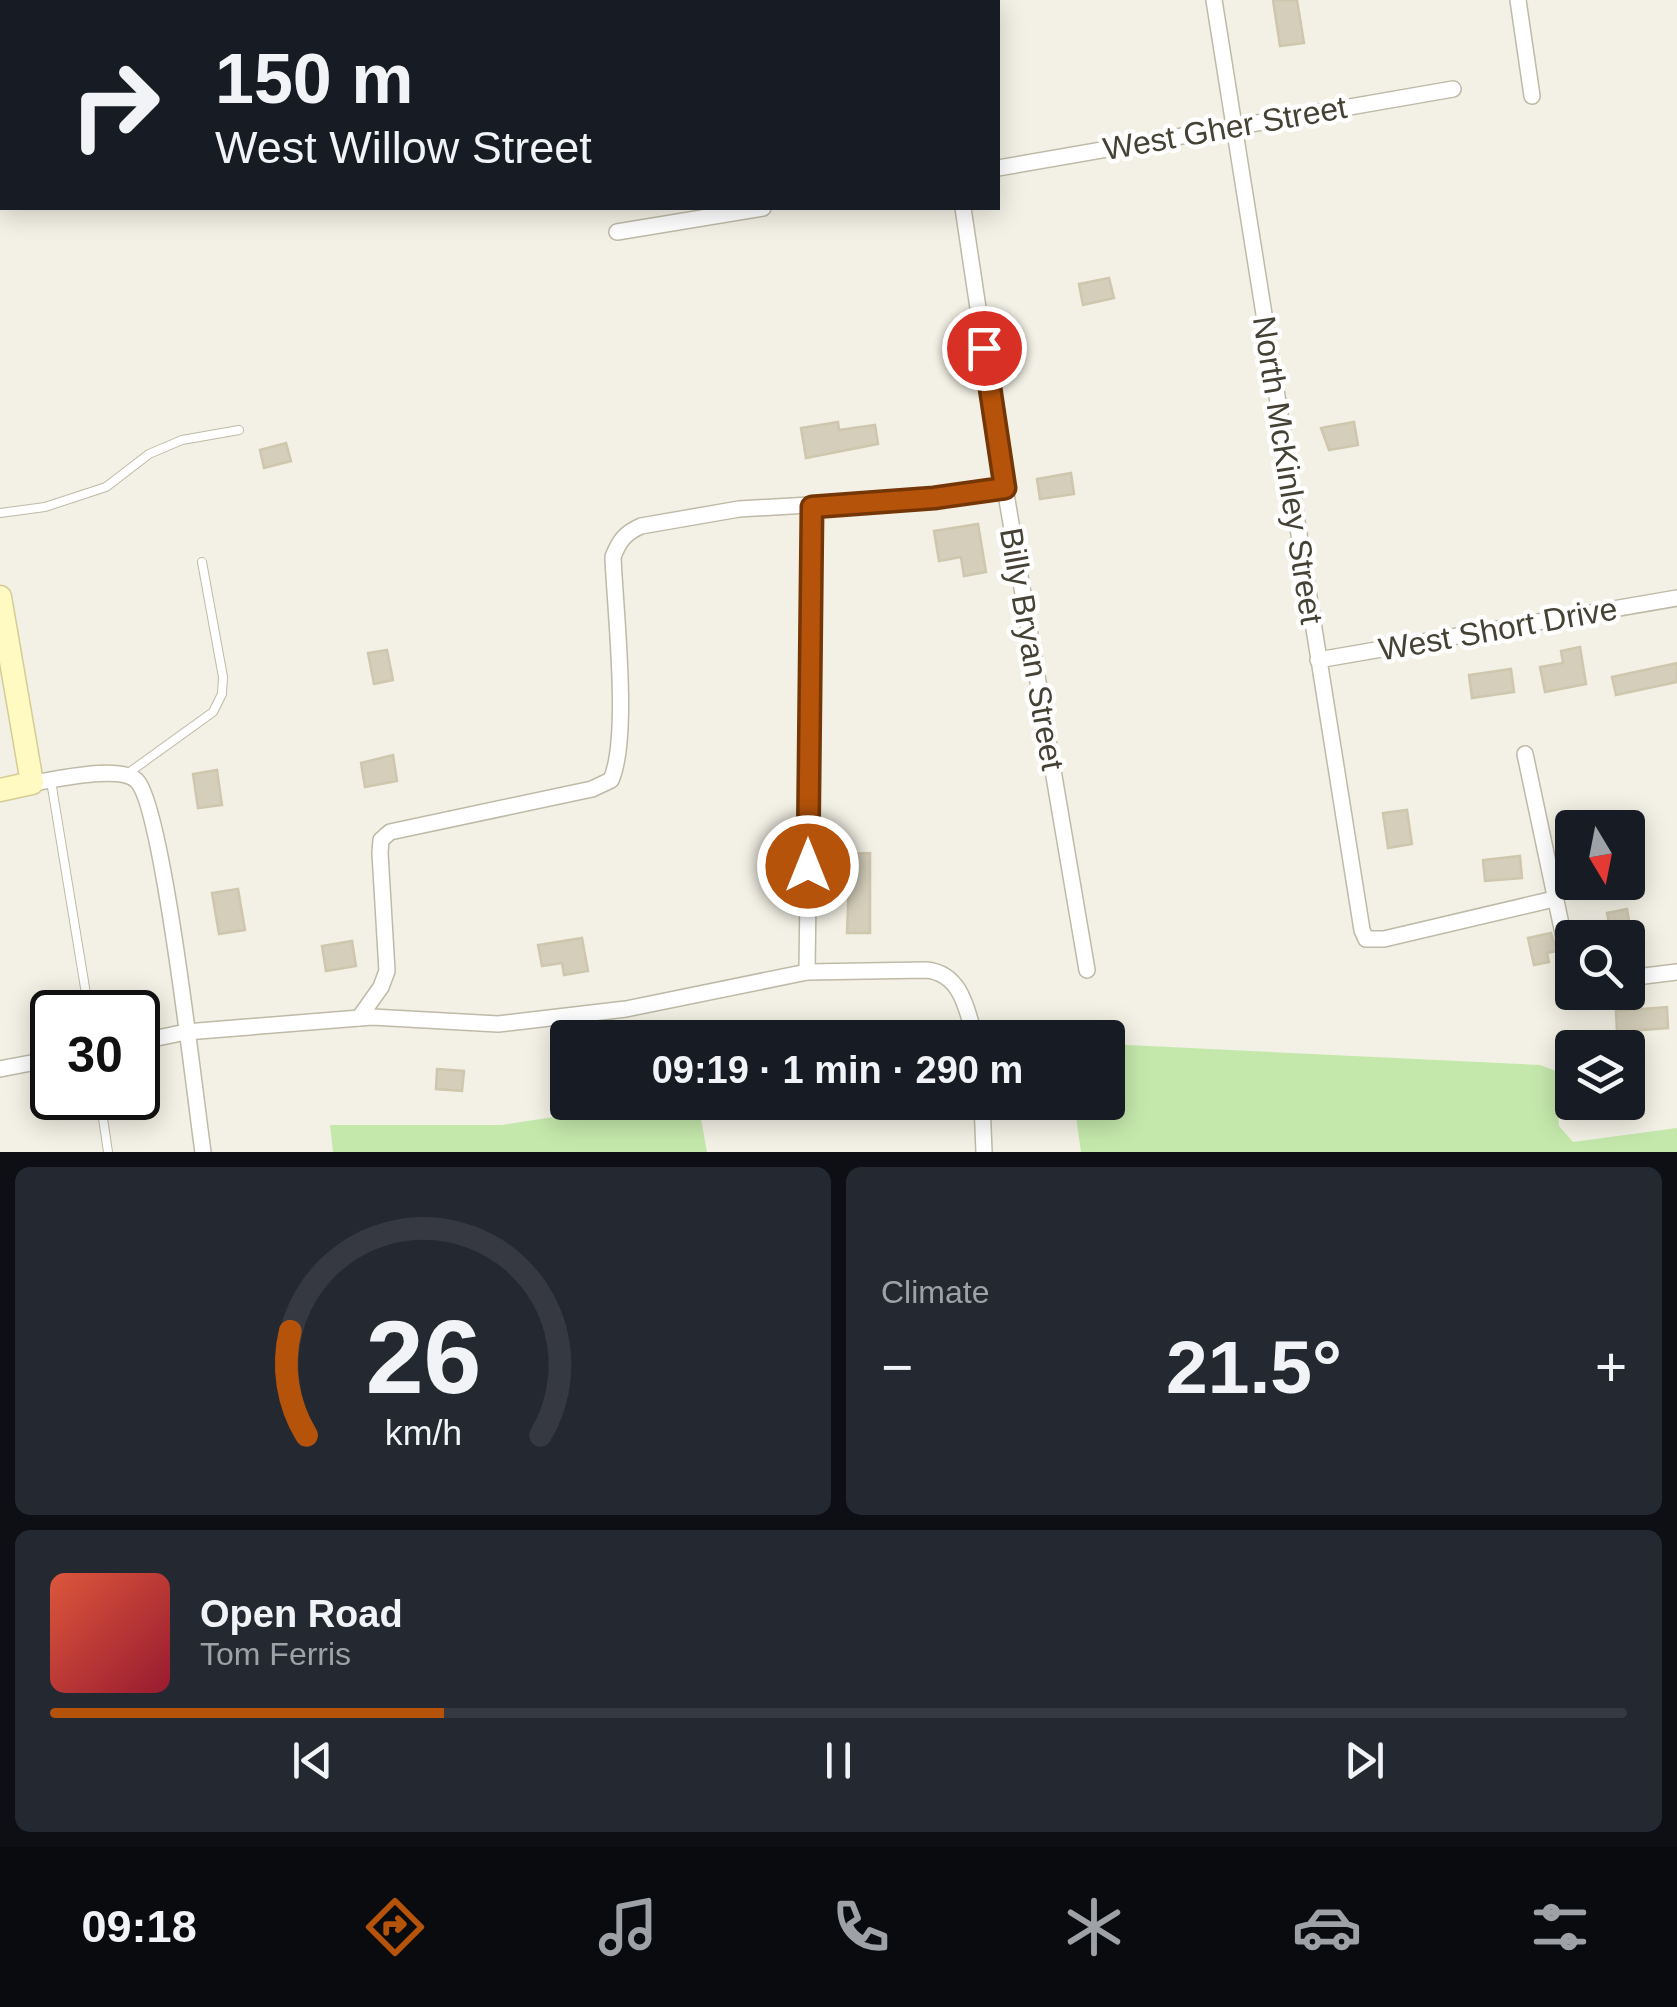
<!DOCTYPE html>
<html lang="en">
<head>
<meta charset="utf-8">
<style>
	:root { --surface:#171b24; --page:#242831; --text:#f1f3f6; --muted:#9ea1a6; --line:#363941; --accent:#b45309 }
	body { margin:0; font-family:Helvetica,sans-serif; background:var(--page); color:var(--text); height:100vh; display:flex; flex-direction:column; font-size:38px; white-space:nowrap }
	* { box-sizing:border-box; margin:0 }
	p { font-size:32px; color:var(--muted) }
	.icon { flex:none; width:55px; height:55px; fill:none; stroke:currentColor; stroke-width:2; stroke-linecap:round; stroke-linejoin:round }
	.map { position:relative; height:1152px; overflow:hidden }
	.panel { display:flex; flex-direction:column; gap:15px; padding:15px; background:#0d0f14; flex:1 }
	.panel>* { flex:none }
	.guide { position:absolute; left:0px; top:0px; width:1000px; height:210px; box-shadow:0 5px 25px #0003; background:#171b24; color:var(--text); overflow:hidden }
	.needle { width:65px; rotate:170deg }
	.fabs { position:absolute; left:1555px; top:810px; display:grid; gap:20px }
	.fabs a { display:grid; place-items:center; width:90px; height:90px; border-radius:10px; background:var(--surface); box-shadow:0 5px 25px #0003; font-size:50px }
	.speed { position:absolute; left:30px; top:990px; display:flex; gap:20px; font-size:50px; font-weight:700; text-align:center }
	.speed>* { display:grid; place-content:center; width:130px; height:130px; border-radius:50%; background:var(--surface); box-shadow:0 5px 25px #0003; line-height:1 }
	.speed .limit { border:5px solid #111; border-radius:15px; background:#fff; color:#111 }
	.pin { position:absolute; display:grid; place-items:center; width:85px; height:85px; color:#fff; margin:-42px; border:5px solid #fff; border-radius:50%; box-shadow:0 2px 10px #0007 }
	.me { position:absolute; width:110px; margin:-55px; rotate:0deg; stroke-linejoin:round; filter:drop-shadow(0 0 8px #0008) }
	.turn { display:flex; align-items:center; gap:35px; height:210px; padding:0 50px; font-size:45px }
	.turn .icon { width:130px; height:130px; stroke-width:2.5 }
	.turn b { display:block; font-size:70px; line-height:85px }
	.big { font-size:75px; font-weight:700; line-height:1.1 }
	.panel .widget { flex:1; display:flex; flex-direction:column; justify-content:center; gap:15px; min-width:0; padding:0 35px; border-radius:15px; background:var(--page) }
	.panel .dial { align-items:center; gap:0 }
	.dial svg { height:260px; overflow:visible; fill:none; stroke:var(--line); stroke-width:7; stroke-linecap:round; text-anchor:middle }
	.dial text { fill:var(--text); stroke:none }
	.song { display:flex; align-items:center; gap:30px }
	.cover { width:120px; height:120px; border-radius:15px; background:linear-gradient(135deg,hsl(10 70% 55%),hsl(350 70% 35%)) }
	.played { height:10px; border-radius:5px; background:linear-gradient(90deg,var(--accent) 25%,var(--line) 25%) }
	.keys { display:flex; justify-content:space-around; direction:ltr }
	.heat { display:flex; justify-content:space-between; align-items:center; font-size:55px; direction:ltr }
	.panel .tiles { flex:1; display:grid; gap:15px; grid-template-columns:1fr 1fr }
	.widget:last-child { grid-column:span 2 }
	.trip { position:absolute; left:550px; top:1020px; width:575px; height:100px; border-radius:10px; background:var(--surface); box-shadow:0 5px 25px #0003; font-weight:700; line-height:100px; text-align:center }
	.tabs { display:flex; height:160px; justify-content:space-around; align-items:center; background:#090b0e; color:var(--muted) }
	.tabs .icon { width:70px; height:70px }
	.tabs .selected { color:var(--accent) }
	.tabs b { font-size:45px; color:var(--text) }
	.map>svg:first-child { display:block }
	.green { fill:#c4e8ac }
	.building { fill:#d4ceba; stroke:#cfc7ad; stroke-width:2.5 }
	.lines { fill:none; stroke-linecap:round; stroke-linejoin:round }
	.lane-casing { stroke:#bebaa7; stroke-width:10 }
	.street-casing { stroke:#bebaa7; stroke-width:18 }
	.secondary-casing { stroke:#d4cc93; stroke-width:25 }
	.lane { stroke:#fff; stroke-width:8 }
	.street { stroke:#fff; stroke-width:15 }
	.secondary { stroke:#fff9c2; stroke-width:22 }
	.route-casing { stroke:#753606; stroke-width:25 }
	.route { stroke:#b45309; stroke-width:18 }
	.labels { text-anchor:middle; stroke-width:9; stroke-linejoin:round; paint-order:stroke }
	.street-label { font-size:32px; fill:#454134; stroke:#fff }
</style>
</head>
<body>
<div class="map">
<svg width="1677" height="1152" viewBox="0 0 1677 1152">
	<rect width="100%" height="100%" fill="#f3f1e5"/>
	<g class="green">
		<path d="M 1108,1044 L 1540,1065 L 1556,1071 L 1559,1126 L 1573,1142 L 1677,1128 L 1677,1152 L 1081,1152 L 1074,1103 L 1108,1102 Z"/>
		<path d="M 644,1103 L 698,1103 L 707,1152 L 333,1152 L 330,1125 L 502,1125 Z"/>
	</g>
	<g class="building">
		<path d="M 1273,0 L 1297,0 L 1304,43 L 1280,46 Z"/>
		<path d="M 1109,278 L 1114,298 L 1083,305 L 1079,284 Z"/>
		<path d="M 838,422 L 839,430 L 875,425 L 878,444 L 806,458 L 801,428 Z"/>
		<path d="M 1354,422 L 1358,445 L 1329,450 L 1321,428 Z"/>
		<path d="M 286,443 L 291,461 L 264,468 L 260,450 Z"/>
		<path d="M 1071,473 L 1074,494 L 1040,499 L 1037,479 Z"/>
		<path d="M 978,524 L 986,572 L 964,576 L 961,557 L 939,561 L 934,531 Z"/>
		<path d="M 1580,647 L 1586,684 L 1545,692 L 1540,667 L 1563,663 L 1561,651 Z"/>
		<path d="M 387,650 L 393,680 L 374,684 L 368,653 Z"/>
		<path d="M 1677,663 L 1677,682 L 1616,695 L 1612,677 Z"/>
		<path d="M 1511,669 L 1514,692 L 1472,698 L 1469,675 Z"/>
		<path d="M 393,755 L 397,781 L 365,787 L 361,763 Z"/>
		<path d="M 217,770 L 222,805 L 198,808 L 193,774 Z"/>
		<path d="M 1407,810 L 1412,844 L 1388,848 L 1383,813 Z"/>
		<path d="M 870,853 L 870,933 L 847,933 L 850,854 Z"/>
		<path d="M 1520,856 L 1522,878 L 1485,881 L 1483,860 Z"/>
		<path d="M 238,889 L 245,930 L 219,934 L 212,893 Z"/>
		<path d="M 1627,909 L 1632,938 L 1612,938 L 1607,913 Z"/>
		<path d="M 1551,933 L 1557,951 L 1547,953 L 1549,962 L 1534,965 L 1528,938 Z"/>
		<path d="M 582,938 L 588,971 L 564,975 L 562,963 L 542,966 L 538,945 Z"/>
		<path d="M 352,941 L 356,966 L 326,971 L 322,946 Z"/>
		<path d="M 1667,1007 L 1668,1028 L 1617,1032 L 1616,1011 Z"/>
		<path d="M 437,1069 L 464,1071 L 462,1091 L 436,1089 Z"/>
	</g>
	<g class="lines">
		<defs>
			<g id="lane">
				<path d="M 0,513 L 45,507 L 106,487 L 149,454 L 182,440 L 239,430"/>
				<path d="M 127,774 L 213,712 L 222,694 L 223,677 L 202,562"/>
				<path d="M 51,781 L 89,1012"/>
				<path d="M 100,1098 L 108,1152"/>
			</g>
			<g id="street">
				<path d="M 251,0 L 252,2"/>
				<path d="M 927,0 L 927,2"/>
				<path d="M 1214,0 L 1362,930 L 1366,939 L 1384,939 L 1554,899"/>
				<path d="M 1518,0 L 1532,96"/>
				<path d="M 998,168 L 1453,89"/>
				<path d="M 0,184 L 2,184"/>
				<path d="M 963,208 L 1005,488 L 1087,970"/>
				<path d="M 617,232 L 763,208"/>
				<path d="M 1318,660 L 1677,598"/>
				<path d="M 1525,754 L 1565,943 L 1572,953"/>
				<path d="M 32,783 C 55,780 121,764 137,781 C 163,807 195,1097 203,1152"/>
				<path d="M 807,972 L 813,507"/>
				<path d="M 1628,978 L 1677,972"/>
				<path d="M 359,1018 L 381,987 L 387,971 L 380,853 L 381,840 L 390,832 L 592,789 L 611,780 C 630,737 615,610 613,557 C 619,541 625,533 641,526 L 739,509 L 928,498 L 1005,488"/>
				<path d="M 138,1042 L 186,1032 L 372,1017 L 498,1024 L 626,1009 L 807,972 L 926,970 C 961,973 967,1009 975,1038"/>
				<path d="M 0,1069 L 52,1059"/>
				<path d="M 982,1102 L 984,1152"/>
			</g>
			<path id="secondary" d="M 0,597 L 32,783 L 0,790"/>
		</defs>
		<use href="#lane" class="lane-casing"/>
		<use href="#street" class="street-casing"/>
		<use href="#secondary" class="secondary-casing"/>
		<use href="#lane" class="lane"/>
		<use href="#street" class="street"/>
		<use href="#secondary" class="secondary"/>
	</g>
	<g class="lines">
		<defs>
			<path id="route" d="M 808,866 L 812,507 L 934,498 L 1005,488 L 984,348"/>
		</defs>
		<use href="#route" class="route-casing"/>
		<use href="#route" class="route"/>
	</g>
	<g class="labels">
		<g class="street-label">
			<text transform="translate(1225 128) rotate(-10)" y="11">West Gher Street</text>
			<text transform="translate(1288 470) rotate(81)" y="11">North McKinley Street</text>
			<text transform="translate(1498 629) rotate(-10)" y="11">West Short Drive</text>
			<text transform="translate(1032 649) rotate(80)" y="11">Billy Bryan Street</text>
		</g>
	</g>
</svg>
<div class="fabs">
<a><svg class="needle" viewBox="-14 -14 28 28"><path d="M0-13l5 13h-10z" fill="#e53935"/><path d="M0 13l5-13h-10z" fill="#9ea1a6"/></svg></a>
<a><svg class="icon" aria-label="search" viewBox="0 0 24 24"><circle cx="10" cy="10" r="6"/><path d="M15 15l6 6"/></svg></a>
<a><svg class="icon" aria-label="layers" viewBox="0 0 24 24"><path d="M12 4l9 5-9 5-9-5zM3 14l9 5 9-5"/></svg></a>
</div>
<div class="speed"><div class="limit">30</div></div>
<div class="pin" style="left:984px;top:348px;background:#d93025"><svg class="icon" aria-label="arrive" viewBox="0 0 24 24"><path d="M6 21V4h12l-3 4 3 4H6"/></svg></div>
<svg class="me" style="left:808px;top:866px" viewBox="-20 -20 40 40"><circle r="17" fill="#b45309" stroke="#fff" stroke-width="3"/><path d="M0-11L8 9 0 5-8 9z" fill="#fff"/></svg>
<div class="trip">09:19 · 1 min · 290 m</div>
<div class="guide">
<div class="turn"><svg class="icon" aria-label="right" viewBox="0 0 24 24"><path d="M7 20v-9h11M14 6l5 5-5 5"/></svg><div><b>150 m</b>West Willow Street</div></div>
</div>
</div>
<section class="panel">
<div class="tiles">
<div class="widget dial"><svg viewBox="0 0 100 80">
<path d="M14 69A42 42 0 1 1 86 69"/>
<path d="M14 69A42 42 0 0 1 9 37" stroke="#b45309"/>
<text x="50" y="56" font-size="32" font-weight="700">26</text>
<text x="50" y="72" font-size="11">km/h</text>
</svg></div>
<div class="widget"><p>Climate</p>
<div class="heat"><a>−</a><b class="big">21.5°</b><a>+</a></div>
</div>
<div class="widget">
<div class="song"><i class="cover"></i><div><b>Open Road</b><p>Tom Ferris</p></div></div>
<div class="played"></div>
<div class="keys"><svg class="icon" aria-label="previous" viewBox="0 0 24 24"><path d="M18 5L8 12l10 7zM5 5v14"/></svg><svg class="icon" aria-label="pause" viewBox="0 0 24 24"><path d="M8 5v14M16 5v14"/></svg><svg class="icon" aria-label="next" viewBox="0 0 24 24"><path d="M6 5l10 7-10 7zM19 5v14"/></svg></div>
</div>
</div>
</section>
<nav class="tabs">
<b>09:18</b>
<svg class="icon selected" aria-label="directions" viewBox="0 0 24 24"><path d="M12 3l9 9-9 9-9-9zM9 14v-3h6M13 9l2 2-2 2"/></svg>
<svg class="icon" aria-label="music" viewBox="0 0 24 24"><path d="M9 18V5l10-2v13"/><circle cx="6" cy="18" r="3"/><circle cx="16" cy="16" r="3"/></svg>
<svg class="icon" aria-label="phone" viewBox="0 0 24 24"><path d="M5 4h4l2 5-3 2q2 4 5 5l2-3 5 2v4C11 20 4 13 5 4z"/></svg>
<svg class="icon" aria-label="climate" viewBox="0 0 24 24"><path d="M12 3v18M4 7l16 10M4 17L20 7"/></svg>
<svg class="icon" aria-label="car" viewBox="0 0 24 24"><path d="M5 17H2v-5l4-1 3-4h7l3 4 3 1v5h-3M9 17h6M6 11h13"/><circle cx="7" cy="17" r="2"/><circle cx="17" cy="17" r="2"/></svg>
<svg class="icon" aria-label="filters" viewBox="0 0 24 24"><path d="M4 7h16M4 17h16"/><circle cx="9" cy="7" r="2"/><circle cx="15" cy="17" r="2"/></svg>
</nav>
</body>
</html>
